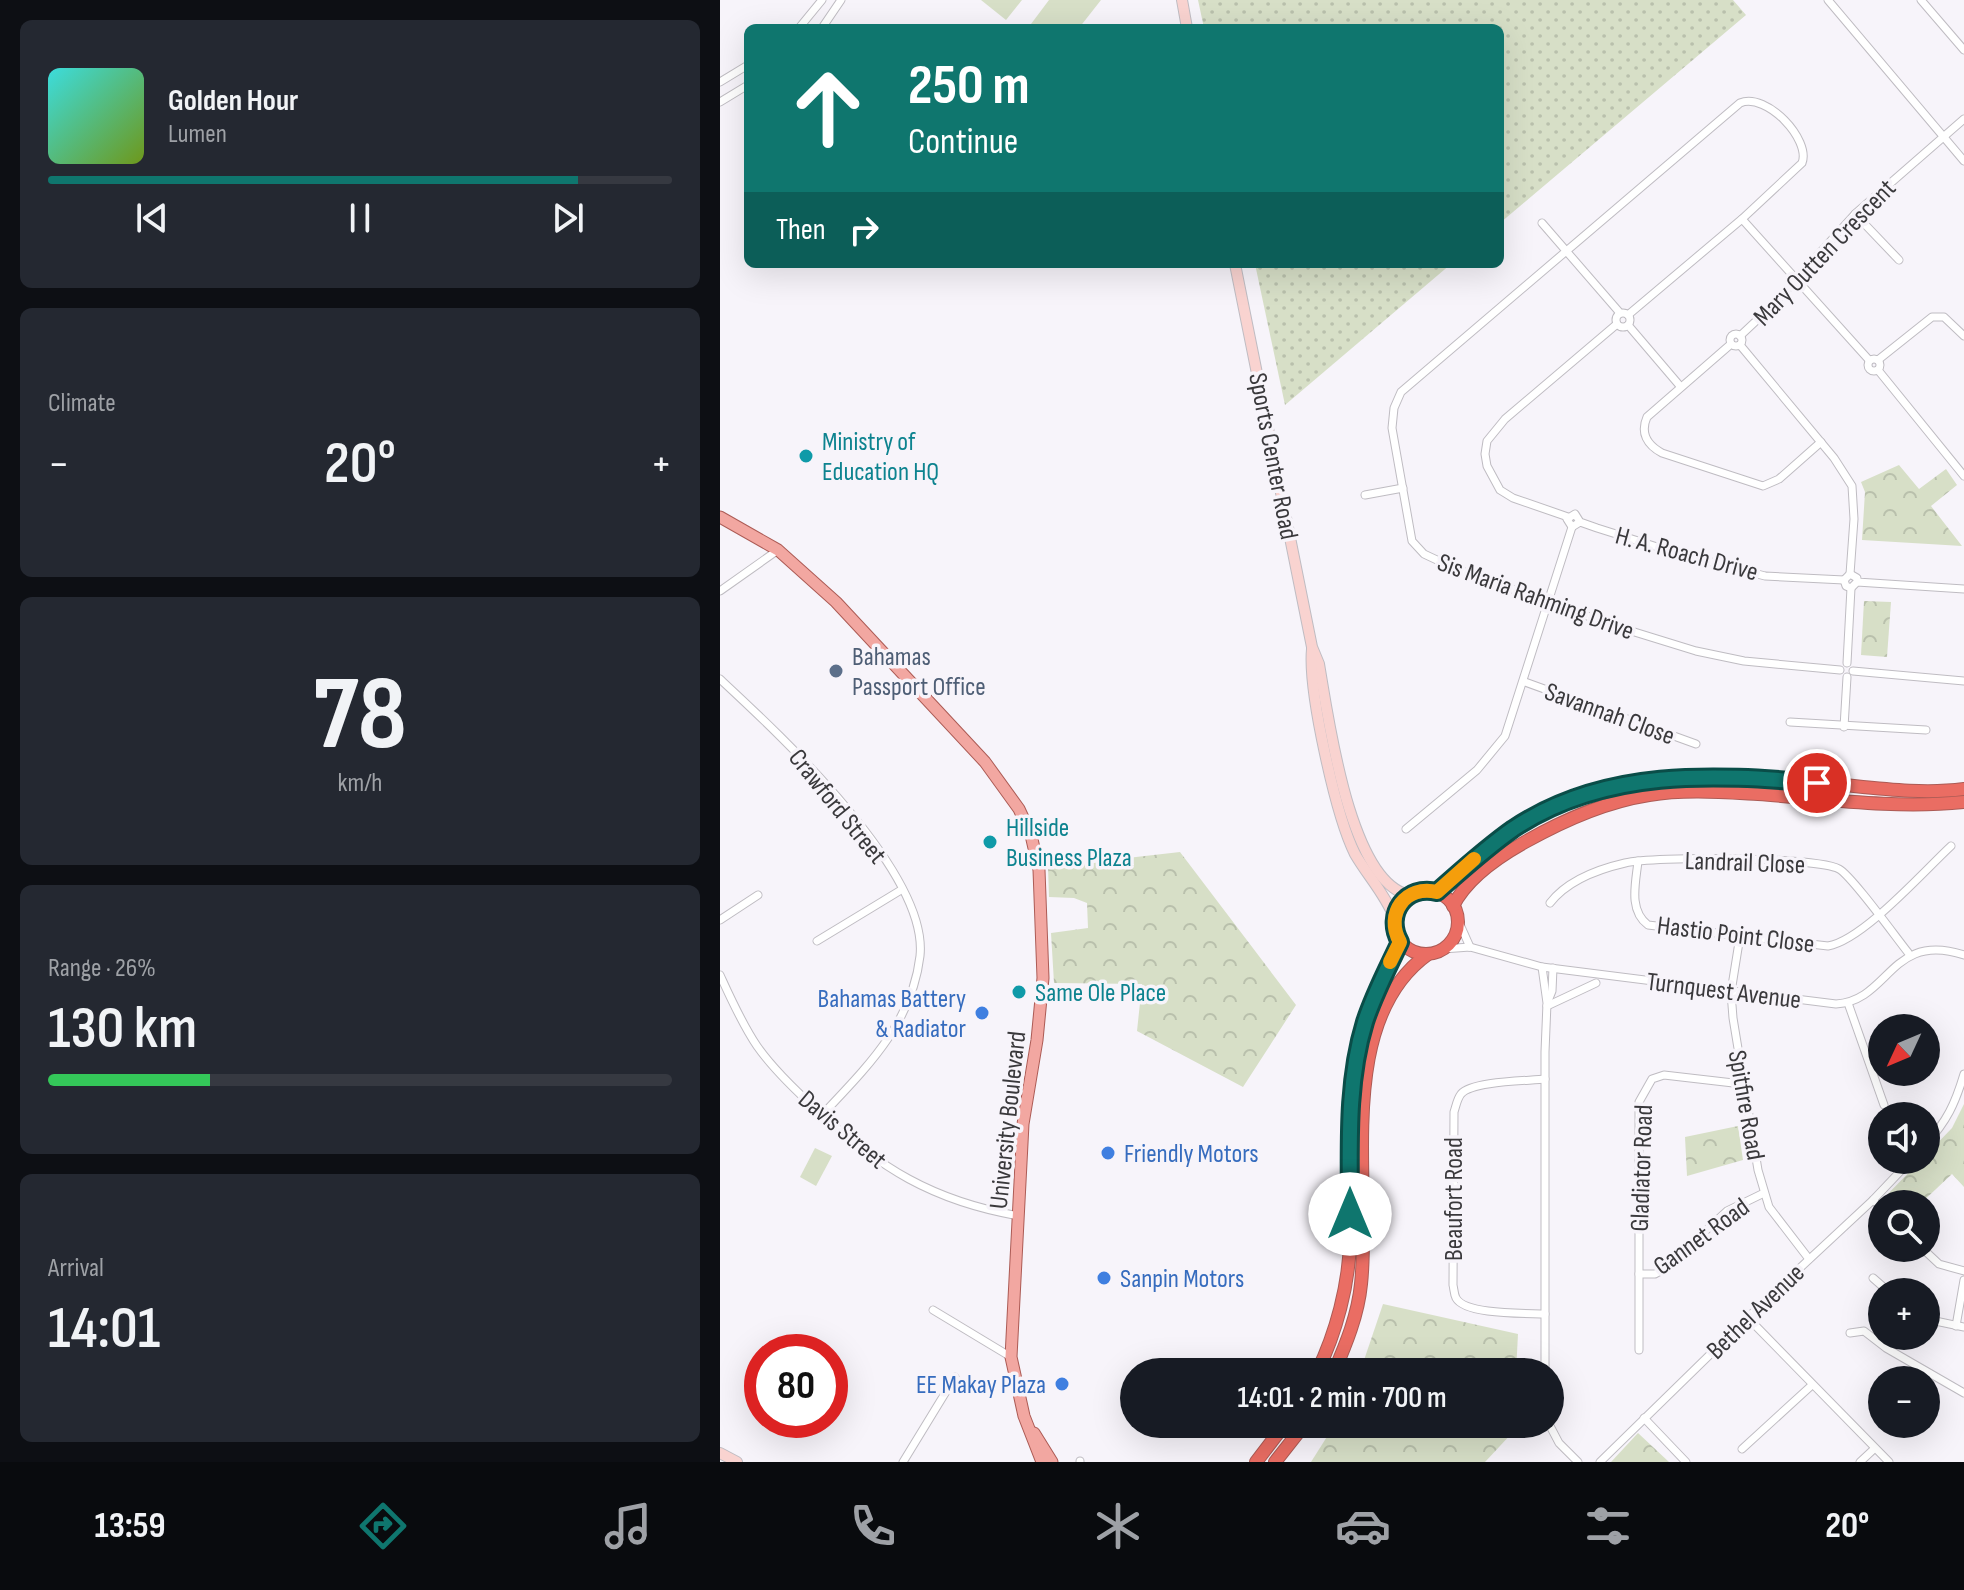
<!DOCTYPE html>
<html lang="en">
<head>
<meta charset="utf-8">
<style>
	:root { --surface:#171b24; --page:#242831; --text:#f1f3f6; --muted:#9ea1a6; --line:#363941; --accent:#0f766e }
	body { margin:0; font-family:"Sofia Sans Condensed",sans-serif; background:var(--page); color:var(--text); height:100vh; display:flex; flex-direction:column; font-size:30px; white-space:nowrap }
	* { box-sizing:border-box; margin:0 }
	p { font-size:26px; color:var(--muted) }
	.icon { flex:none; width:44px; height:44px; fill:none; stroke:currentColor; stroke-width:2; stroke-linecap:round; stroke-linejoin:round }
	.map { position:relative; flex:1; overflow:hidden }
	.drawer { display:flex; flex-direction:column; gap:20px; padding:20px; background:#0d0f14; width:720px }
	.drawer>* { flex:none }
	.hud { position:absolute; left:24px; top:24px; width:760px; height:244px; border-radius:12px; box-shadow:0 8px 32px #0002; background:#0f766e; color:#fff; overflow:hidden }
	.needle { width:52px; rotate:226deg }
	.buttons { position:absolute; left:1148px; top:1014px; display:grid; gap:16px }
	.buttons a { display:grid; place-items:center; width:72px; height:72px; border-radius:50%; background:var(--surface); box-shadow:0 8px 32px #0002; font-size:40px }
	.speed { position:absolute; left:24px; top:1334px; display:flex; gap:16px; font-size:40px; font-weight:700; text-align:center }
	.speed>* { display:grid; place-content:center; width:104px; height:104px; border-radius:50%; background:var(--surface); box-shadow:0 8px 32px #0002; line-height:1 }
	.speed .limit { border:12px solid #d22; background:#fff; color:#111 }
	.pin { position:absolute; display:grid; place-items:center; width:68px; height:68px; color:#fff; margin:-34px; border:4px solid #fff; border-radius:50%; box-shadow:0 2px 8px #0007 }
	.me { position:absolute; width:88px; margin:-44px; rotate:0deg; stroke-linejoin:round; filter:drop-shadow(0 0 6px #0008) }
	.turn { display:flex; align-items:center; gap:28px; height:168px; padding:0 32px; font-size:36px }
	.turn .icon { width:104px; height:104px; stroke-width:2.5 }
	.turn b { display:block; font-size:56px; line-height:68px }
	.then { display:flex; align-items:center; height:76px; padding:0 32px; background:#0003; gap:16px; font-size:30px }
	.big { font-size:60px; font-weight:600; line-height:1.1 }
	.drawer .tile { flex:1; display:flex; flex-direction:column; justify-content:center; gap:12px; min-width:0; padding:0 28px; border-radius:12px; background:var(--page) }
	.drawer .dial { align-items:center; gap:0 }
	.dial b { font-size:104px; line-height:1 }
	.song { display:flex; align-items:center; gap:24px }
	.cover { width:96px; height:96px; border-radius:12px; background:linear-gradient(135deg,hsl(180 70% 55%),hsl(80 70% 35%)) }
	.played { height:8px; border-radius:4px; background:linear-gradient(90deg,var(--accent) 85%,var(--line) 85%) }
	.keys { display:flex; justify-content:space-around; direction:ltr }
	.heat { display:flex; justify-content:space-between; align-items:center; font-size:44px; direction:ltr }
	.charge { height:12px; border-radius:6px; background:linear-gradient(90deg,#34c759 26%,var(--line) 0) }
	.trip { position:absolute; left:400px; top:1358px; width:444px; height:80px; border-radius:40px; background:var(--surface); box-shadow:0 8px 32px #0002; font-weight:600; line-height:80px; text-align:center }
	.menu { display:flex; height:128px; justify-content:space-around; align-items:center; background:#090b0e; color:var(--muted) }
	.menu .icon { width:56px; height:56px }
	.menu .selected { color:var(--accent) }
	.menu b { font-size:36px; color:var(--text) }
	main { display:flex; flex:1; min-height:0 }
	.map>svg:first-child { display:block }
	.grass { fill:url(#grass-dots) }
	.forest { fill:url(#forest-crowns) }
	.pitch { fill:#d7dfc7 }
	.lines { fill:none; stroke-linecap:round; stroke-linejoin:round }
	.street-casing { stroke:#bfbcc2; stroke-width:9 }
	.secondary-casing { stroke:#bfbcc2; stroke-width:12 }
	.primary-casing { stroke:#ac5b55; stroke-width:13 }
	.highway-casing { stroke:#ac5b55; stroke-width:14 }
	.street { stroke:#fff; stroke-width:7 }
	.secondary { stroke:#f9d3d0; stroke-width:10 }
	.primary { stroke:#f2a7a1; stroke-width:11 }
	.highway { stroke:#ea6d63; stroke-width:12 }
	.route-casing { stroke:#0a4d48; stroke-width:20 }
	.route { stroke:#0f766e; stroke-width:14 }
	.slow { stroke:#f59e0b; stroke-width:14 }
	.culture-dot { fill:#0f9aa8; stroke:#f7f4fa; stroke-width:3 }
	.service-dot { fill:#5c6f8a; stroke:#f7f4fa; stroke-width:3 }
	.shop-dot { fill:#3f7fe0; stroke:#f7f4fa; stroke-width:3 }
	.labels { text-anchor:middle; stroke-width:7; stroke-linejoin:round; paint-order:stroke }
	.street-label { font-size:26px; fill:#3a393c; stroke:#f7f4fa }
	.culture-label { font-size:26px; fill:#0d838f; stroke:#f7f4fa; text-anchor:start }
	.service-label { font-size:26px; fill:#4e5e75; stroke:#f7f4fa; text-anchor:start }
	.shop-label { font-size:26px; fill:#366cbe; stroke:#f7f4fa; text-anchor:end }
</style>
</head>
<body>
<main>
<section class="drawer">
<div class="tile">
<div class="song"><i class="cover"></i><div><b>Golden Hour</b><p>Lumen</p></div></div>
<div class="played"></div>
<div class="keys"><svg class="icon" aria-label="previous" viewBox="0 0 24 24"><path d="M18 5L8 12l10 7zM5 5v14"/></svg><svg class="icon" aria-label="pause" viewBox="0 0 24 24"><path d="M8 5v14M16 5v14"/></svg><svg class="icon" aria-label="next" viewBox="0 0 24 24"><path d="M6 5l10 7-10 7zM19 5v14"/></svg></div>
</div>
<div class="tile"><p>Climate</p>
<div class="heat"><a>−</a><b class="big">20°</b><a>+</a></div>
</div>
<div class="tile dial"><b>78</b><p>km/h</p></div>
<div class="tile"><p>Range · 26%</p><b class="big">130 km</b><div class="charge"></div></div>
<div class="tile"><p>Arrival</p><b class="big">14:01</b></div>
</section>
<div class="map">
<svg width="1244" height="1462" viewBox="0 0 1244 1462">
	<defs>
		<pattern id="grass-dots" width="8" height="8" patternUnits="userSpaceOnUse" patternTransform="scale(2)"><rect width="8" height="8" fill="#d7dfc7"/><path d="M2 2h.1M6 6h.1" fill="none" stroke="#b9c0ac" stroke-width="1.8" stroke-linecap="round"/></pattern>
		<pattern id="forest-crowns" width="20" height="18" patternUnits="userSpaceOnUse" patternTransform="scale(2)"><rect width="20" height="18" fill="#d7dfc7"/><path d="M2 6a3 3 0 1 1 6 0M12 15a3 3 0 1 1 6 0" fill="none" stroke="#b9c0ac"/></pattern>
	</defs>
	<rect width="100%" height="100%" fill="#f7f4fa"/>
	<g class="grass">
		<path d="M 478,0 L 1013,0 L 1026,15 L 780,223 L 780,28 L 484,28 Z"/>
		<path d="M 535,264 L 731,264 L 565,405 Z"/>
	</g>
	<g class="forest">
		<path d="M 1179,465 L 1199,489 L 1226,469 L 1237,485 L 1211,506 L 1242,546 L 1142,540 L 1145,492 L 1141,482 Z"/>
		<path d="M 1144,601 L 1171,602 L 1167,657 L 1141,655 Z"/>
		<path d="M 460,852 L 576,1005 L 523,1087 L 417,1031 L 422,984 L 334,983 L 331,933 L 368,928 L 367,903 L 354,898 L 329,897 L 328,867 Z"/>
		<path d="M 1244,1104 L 1244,1187 L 1232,1174 L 1200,1204 L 1168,1204 L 1163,1199 L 1201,1160 L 1206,1160 L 1206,1155 L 1232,1128 Z"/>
		<path d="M 1018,1126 L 1023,1160 L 967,1176 L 965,1137 Z"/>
		<path d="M 663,1304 L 798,1334 L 796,1372 L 640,1372 Z"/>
		<path d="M 615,1424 L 794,1424 L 794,1431 L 765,1462 L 591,1462 Z"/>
		<path d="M 918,1433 L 949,1462 L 891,1462 Z"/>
	</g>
	<g class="pitch">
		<path d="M 261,0 L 302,0 L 286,20 Z"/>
		<path d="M 329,0 L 381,0 L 359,28 L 308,28 Z"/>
		<path d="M 95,1148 L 112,1156 L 96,1186 L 80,1177 Z"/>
	</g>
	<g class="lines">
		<defs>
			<g id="street">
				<path d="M 1108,0 L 1244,161"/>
				<path d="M 1201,0 L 1244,50"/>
				<path d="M 79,28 L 102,0"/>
				<path d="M 102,28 L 121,0"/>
				<path d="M 0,82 L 28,65"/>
				<path d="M 0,102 L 28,85"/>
				<path d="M 1135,214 L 1179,260"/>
				<path d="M 1022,219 L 1149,360"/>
				<path d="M 822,223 L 900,313"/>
				<circle cx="903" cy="320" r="7"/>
				<path d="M 908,315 L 1022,219 L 1082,163 C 1091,140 1047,92 1020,103 L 681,392 L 674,408 L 672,428 L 692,541 L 704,554 L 734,568 L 895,626 L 976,651 L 1024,661 L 1120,670"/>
				<path d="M 908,325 L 960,386"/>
				<circle cx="1016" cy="340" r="6"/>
				<path d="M 1020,336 L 1052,306 L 1135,214 L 1244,119"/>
				<path d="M 1011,344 L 927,417 C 920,433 927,445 942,453 L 1043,486 L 1059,479 L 1101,442"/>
				<path d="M 1020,345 L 1114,458 L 1132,486 L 1134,519 L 1130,574"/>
				<circle cx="1154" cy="365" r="6"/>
				<path d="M 1158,360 L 1212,317 L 1224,317 L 1244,336"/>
				<path d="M 1158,370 L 1244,476"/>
				<path d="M 645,495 L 683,488"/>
				<path d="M 848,517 L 793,498 L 780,490 L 767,466 L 765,454 L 767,441 L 785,419 L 897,324"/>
				<path d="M 860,522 L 852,527 L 847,519 L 855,514 L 860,522 L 877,528 L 953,552 L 1045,576 L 1124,580"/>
				<path d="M 1137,582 L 1137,578 L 1130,574 L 1124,580 L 1126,586 L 1131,588 L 1137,582 L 1244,589"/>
				<path d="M 0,591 L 58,550"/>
				<path d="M 1127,663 L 1131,588"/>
				<path d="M 1133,671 L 1244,681"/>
				<path d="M 0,679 C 58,733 209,872 200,956 C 192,1024 146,1068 102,1115"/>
				<path d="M 805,682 L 976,744"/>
				<path d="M 1070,722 L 1206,730"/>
				<path d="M 1124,727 L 1127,677"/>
				<path d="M 686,829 L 757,770 L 785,736 L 852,527"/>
				<path d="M 918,861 C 916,882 908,910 928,925 L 1108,946 C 1143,940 1203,872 1231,846"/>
				<path d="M 830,903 C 847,881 879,869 905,863 C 934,856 1097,857 1119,869 C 1132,876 1177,939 1190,955"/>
				<path d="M 0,920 L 38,895"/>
				<path d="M 738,920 L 750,947"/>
				<path d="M 1020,936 L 1011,992 L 1013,1018 L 1038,1170 L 1049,1207 L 1089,1259"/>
				<path d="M 97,941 L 181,890"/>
				<path d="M 723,949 L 750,947 L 822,967 L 1116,1004 C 1170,1001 1170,931 1244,955"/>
				<path d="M 822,967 L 827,1003 L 825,1052 L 825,1372"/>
				<path d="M 0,975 C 11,999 22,1024 37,1046 C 53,1069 75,1090 96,1109 C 159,1168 213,1201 299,1216"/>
				<path d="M 828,1001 L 832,991 L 833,968"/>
				<path d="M 1128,1003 L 1164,1105"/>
				<path d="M 827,1006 L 876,983"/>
				<path d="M 1206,1144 C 1227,1121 1235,1104 1244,1074"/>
				<path d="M 1153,1200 L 1162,1208"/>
				<path d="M 1202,1248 L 1219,1264 L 1244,1271"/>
				<path d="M 919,1274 L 935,1274 L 944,1269 L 1007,1211 L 1044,1193"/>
				<path d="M 1153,1278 L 1169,1292"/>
				<path d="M 213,1310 L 291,1357"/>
				<path d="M 825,1314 C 806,1313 745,1315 736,1298 C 734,1294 734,1289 733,1285 L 734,1112 C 736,1106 737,1099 741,1094 C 752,1081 807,1081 825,1079"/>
				<path d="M 1028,1318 L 1169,1462"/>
				<path d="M 1206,1319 L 1244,1327"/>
				<path d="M 1236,1326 L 1244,1280"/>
				<path d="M 1130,1333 L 1144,1331 L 1166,1348 L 1244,1393"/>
				<path d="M 919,1350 L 919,1102 L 932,1079 L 944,1075 L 1022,1084"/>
				<path d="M 924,1418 L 966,1462"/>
				<path d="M 829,1424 L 839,1443 L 858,1462"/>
				<path d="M 1022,1449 L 1092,1385"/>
				<path d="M 360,1461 L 360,1462"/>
				<path d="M 183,1462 L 235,1377"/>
				<path d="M 880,1462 L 1053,1293 L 1153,1200 L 1191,1160"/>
				<path d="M 1140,1462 L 1154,1449"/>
			</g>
			<g id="secondary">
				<path d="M 462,0 L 467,28"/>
				<path d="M 515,264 L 592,647 L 599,664 C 608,715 629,882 689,895"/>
				<path d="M 592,649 C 588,691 616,816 635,854 C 647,875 665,894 674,917"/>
				<path d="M 0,1453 L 17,1462"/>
			</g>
			<g id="primary">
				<path d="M 0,517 L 58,550 L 116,602 L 265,762 L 299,809 L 311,835 L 319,870 L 323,978 L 317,1040 L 303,1124 L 291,1357 L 304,1416 L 322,1462"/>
				<path d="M 314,1433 L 332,1462"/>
			</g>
			<g id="highway">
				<circle cx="706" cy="922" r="32"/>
				<path d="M 717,892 C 742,871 765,848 792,830 C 885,766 998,774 1104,783 C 1150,787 1198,795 1244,789"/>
				<path d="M 733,906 C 747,878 778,857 805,842 C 844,820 884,802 929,795 C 964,789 1002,792 1038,794 C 1105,799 1176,809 1244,802"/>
				<path d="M 597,1372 C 616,1333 629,1285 630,1241 C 633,1184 625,1126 634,1069 C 641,1023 661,983 680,942"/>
				<path d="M 614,1372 C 626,1344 638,1315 641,1284 C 652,1185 613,1022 708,954"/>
				<path d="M 536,1462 L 565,1424"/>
				<path d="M 555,1462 L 585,1424"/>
			</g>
		</defs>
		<use href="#street" class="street-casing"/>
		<use href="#secondary" class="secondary-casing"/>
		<use href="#primary" class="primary-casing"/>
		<use href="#highway" class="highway-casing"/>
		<use href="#street" class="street"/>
		<use href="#secondary" class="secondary"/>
		<use href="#primary" class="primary"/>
		<use href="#highway" class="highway"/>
	</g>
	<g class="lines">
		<defs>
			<path id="route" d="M 630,1214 C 630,1150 626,1084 645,1022 C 654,994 668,968 680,942 C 664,914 686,884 717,892 C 742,870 766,848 793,829 C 884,768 993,774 1097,783"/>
		</defs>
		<use href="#route" class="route-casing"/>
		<use href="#route" class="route"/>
		<path class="slow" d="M 670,962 L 680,942 C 664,914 686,884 717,892 L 754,859"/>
	</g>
	<g class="culture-dot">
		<circle cx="86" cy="456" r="8"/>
		<circle cx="270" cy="842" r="8"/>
		<circle cx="299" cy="992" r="8"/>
	</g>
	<circle class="service-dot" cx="116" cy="671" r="8"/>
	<g class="shop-dot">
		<circle cx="262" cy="1013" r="8"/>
		<circle cx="388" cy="1153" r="8"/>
		<circle cx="384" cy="1278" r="8"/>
		<circle cx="342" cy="1384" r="8"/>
	</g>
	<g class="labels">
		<g class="street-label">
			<text transform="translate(1104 252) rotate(-46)" y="9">Mary Outten Crescent</text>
			<text transform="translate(554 456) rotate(79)" y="9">Sports Center Road</text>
			<text transform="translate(967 553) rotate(15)" y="9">H. A. Roach Drive</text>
			<text transform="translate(816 596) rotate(20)" y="9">Sis Maria Rahming Drive</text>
			<text transform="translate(890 713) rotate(20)" y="9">Savannah Close</text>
			<text transform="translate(118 806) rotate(51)" y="9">Crawford Street</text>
			<text transform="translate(1025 862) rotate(2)" y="9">Landrail Close</text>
			<text transform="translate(1016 934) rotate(7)" y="9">Hastio Point Close</text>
			<text transform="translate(1004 990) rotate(7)" y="9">Turnquest Avenue</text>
			<text transform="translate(1027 1105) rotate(80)" y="9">Spitfire Road</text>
			<text transform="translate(287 1120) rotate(-84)" y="9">University Boulevard</text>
			<text transform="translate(123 1129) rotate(40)" y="9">Davis Street</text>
			<text transform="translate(921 1168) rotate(-88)" y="9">Gladiator Road</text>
			<text transform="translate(733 1199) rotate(-90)" y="9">Beaufort Road</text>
			<text transform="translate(981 1236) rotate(-36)" y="9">Gannet Road</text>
			<text transform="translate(1035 1311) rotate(-44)" y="9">Bethel Avenue</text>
		</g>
		<g class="culture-label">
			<text x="102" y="450">Ministry of<tspan x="102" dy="30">Education HQ</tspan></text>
			<text x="286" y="836">Hillside<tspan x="286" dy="30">Business Plaza</tspan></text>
			<text x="315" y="1001">Same Ole Place</text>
		</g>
		<g class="service-label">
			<text x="132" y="665">Bahamas<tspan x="132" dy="30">Passport Office</tspan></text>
		</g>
		<g class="shop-label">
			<text x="246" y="1007">Bahamas Battery<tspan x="246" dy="30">&amp; Radiator</tspan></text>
			<text x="404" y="1162" text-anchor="start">Friendly Motors</text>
			<text x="400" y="1287" text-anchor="start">Sanpin Motors</text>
			<text x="326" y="1393">EE Makay Plaza</text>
		</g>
	</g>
</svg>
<div class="buttons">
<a><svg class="needle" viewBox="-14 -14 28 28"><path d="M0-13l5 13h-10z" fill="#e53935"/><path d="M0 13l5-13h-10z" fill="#9ea1a6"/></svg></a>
<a><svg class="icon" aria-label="sound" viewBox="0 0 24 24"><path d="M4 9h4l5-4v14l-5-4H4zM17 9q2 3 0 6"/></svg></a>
<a><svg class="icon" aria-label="search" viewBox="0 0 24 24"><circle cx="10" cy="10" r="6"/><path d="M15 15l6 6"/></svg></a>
<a>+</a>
<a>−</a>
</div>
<div class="speed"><div class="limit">80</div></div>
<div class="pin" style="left:1097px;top:783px;background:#d93025"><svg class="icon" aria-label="arrive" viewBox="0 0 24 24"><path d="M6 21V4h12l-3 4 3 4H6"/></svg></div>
<svg class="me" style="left:630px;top:1214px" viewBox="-20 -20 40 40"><circle r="19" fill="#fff"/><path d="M0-13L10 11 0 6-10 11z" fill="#0f766e"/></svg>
<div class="trip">14:01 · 2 min · 700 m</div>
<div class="hud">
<div class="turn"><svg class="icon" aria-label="ahead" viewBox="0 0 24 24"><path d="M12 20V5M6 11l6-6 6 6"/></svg><div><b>250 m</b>Continue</div></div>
<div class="then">Then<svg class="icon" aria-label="right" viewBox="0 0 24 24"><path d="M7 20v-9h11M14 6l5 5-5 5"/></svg></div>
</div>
</div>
</main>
<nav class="menu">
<b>13:59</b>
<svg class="icon selected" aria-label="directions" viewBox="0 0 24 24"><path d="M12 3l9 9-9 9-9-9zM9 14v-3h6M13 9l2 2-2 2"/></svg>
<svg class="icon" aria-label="music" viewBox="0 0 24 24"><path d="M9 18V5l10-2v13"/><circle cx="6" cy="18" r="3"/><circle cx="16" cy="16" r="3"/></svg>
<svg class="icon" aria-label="phone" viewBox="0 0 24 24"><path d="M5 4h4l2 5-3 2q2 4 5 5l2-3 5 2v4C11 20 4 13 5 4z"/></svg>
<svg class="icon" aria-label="climate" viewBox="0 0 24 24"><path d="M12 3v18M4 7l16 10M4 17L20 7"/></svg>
<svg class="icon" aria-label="car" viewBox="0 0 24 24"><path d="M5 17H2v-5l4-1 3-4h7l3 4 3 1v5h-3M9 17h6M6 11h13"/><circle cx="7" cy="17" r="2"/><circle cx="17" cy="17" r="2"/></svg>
<svg class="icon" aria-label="filters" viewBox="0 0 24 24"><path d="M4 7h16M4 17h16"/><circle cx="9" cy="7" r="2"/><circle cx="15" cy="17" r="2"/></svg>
<b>20°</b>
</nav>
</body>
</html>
